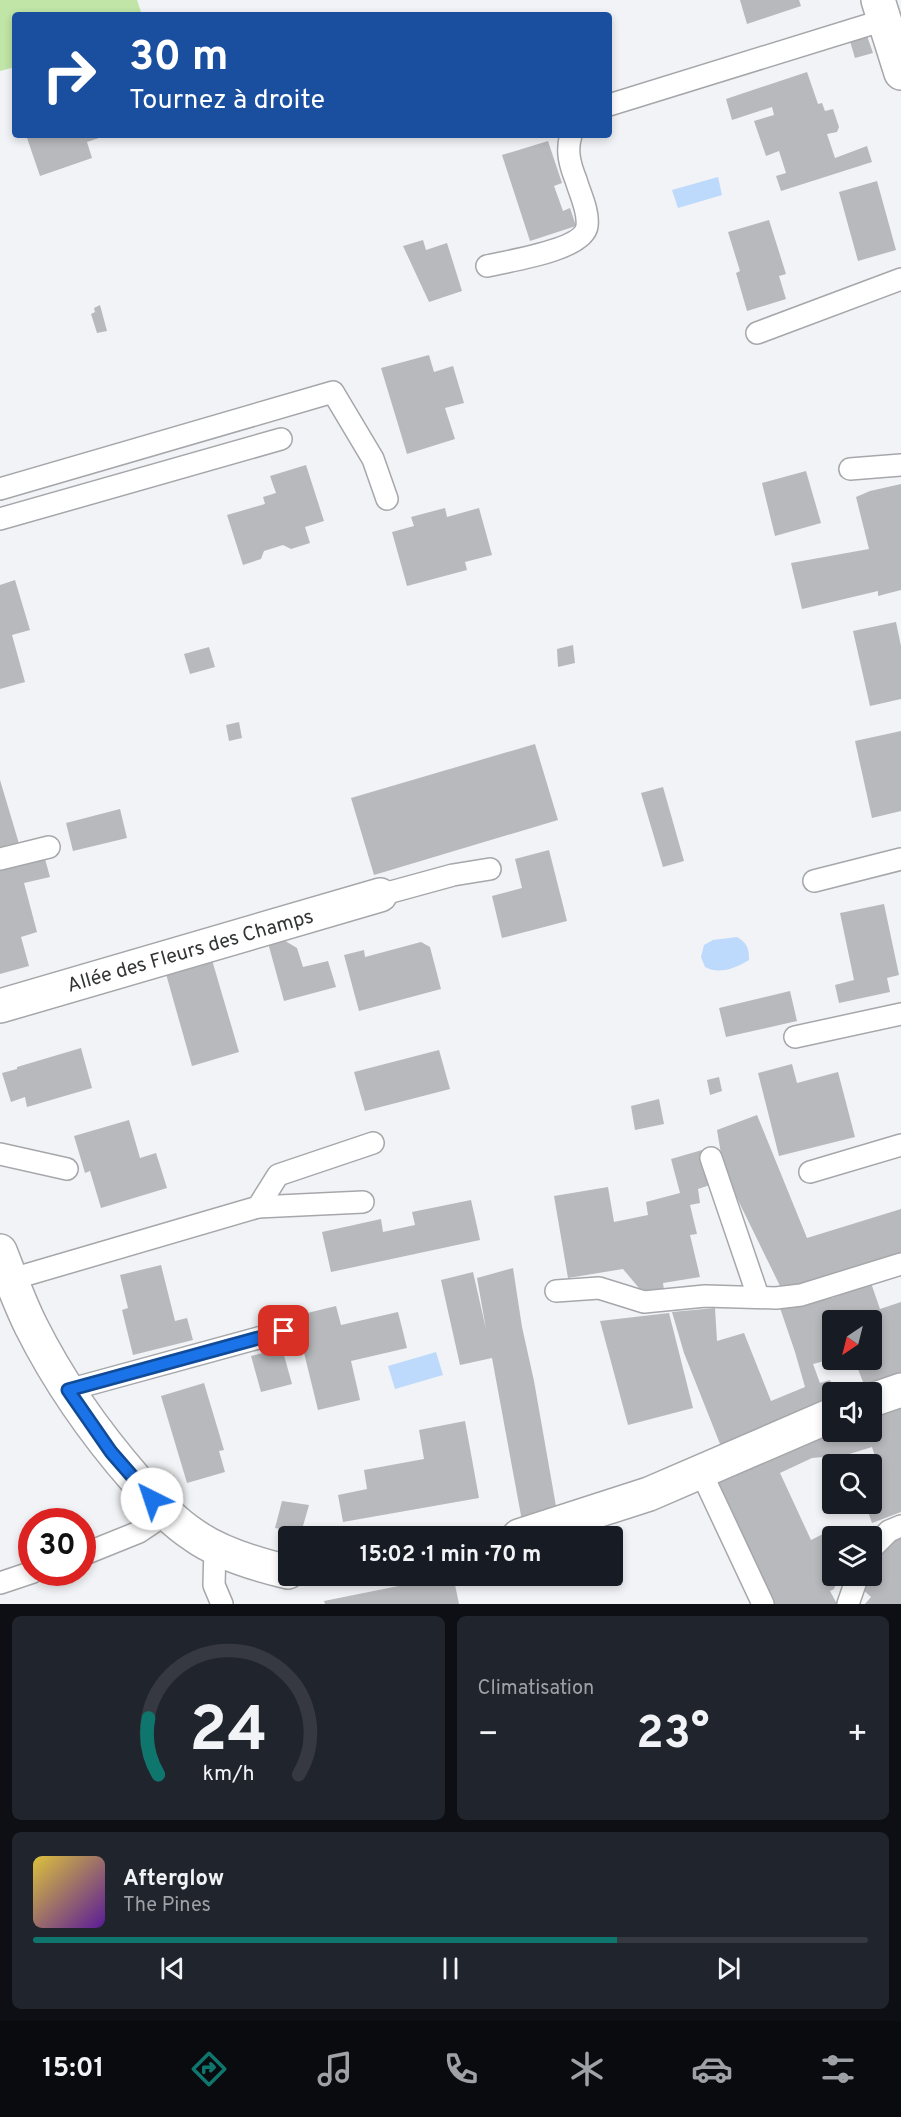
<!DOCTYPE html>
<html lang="fr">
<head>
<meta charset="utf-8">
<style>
	:root { --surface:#171b24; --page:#20242c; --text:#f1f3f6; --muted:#9ea1a6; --line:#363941; --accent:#0f766e }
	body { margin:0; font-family:Overpass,sans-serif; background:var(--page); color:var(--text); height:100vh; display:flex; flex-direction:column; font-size:22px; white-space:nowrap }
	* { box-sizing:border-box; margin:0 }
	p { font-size:20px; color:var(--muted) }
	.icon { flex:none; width:33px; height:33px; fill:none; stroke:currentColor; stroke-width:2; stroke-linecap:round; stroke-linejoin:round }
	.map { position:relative; height:1604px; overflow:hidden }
	.drawer { display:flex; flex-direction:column; gap:12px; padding:12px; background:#0d0f14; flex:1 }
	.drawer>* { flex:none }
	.hud { position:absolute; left:12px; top:12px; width:600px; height:126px; border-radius:6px; box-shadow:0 3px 9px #0003; background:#1a4fa0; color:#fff; overflow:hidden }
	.needle { width:39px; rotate:215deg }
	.fabs { position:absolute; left:822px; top:1310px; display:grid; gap:12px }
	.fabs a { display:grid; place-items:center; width:60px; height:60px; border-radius:6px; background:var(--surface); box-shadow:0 3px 9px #0003; font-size:30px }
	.speed { position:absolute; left:18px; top:1508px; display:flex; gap:12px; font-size:30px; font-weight:700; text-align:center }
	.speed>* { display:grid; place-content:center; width:78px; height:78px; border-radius:50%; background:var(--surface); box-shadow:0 3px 9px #0003; line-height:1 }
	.speed .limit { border:9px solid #d22; background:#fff; color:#111 }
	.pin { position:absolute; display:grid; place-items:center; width:51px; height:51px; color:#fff; margin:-26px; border-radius:12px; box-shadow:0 3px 9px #0006 }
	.me { position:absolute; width:66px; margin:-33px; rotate:319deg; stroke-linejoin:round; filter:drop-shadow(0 0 4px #0008) }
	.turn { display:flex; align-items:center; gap:21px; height:126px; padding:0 18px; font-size:27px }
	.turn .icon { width:78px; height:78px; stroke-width:2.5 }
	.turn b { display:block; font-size:42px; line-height:51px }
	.big { font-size:45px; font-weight:700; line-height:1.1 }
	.drawer .card { flex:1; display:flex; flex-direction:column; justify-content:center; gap:9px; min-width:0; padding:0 21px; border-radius:9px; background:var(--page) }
	.drawer .dial { align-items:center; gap:0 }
	.dial svg { height:156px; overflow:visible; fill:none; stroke:var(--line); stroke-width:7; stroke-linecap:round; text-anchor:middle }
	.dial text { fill:var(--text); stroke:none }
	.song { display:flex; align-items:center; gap:18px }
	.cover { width:72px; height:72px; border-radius:9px; background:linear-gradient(135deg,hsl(50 70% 55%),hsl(270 70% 35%)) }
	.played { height:6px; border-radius:3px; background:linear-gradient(90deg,var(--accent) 70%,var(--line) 70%) }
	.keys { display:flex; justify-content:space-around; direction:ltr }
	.heat { display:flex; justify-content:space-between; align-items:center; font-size:33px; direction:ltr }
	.drawer .tiles { flex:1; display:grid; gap:12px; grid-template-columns:1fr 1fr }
	.card:last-child { grid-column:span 2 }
	.trip { position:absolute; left:278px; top:1526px; width:345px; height:60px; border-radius:6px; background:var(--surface); box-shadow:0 3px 9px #0003; font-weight:700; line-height:60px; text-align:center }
	.dock { display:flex; height:96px; justify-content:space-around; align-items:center; background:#090b0e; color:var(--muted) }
	.dock .icon { width:42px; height:42px }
	.dock .selected { color:var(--accent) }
	.dock b { font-size:27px; color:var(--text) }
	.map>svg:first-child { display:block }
	.green { fill:#c0e5a7 }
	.water { fill:#bdd9fb }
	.building { fill:#b7b9bc }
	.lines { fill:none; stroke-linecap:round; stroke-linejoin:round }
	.lane-casing { stroke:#a6a7aa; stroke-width:24 }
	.street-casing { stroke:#a6a7aa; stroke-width:36 }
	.lane { stroke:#fff; stroke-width:21 }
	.street { stroke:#fff; stroke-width:33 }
	.route-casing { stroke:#114b97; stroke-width:15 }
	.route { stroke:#1a73e8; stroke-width:10 }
	.labels { text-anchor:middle; stroke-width:6; stroke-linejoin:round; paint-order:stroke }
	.street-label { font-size:20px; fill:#333435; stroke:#fff }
</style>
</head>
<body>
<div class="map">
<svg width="901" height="1604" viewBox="0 0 901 1604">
	<rect width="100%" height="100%" fill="#f2f3f6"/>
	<path class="green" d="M 0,0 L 137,0 L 142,15 L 15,15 L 15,67 L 0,71 Z"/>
	<g class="water">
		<path d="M 718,177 L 722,195 L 678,208 L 672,190 Z"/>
		<path d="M 737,937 C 747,943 749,948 749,960 C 736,968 719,975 705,967 L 701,957 L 704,945 L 713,940 Z"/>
		<path d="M 436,1352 L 443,1375 L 395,1389 L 388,1366 Z"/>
	</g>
	<g class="building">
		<path d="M 740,0 L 799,0 L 801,6 L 747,24 Z"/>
		<path d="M 866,33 L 873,53 L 855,58 L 849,38 Z"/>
		<path d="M 807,72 L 818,104 L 822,103 L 825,111 L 833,109 L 839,127 L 837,132 L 827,134 L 835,158 L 867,146 L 872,162 L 781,191 L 776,176 L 786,173 L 779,151 L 766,156 L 754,121 L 774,115 L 772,107 L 732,120 L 726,99 Z"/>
		<path d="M 26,135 L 108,135 L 87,142 L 92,158 L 40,176 Z"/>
		<path d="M 548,141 L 562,183 L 554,186 L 563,211 L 570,208 L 576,226 L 530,241 L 502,155 Z"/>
		<path d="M 877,181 L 896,250 L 858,261 L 839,192 Z"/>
		<path d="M 769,220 L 786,274 L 779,276 L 786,299 L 747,311 L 736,273 L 740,271 L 728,232 Z"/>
		<path d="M 423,240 L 426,250 L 447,243 L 462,291 L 429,302 L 403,246 Z"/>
		<path d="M 100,305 L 107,331 L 97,333 L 91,314 L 95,312 L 94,308 Z"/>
		<path d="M 429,355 L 434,372 L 453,366 L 464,403 L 445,408 L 455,439 L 407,454 L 381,368 Z"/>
		<path d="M 306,465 L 324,521 L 305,527 L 310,543 L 291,549 L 283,545 L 264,551 L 261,559 L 243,565 L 227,515 L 265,504 L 263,497 L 276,493 L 270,476 Z"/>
		<path d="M 806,471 L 821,523 L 775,536 L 762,483 Z"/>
		<path d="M 901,484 L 901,590 L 878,596 L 878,591 L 802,609 L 791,563 L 869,549 L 856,497 L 870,491 Z"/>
		<path d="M 445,508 L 447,517 L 479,508 L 492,555 L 465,562 L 467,570 L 407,586 L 392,532 L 414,526 L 411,517 Z"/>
		<path d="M 15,580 L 30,630 L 12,635 L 25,682 L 0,689 L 0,585 Z"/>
		<path d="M 896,622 L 901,646 L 901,699 L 870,706 L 853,631 Z"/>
		<path d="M 573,645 L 575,663 L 558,667 L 557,649 Z"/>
		<path d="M 209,647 L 215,667 L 190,674 L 184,654 Z"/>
		<path d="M 239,722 L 242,738 L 229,741 L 226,725 Z"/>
		<path d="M 901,731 L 901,811 L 872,818 L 855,741 Z"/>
		<path d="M 535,744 L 558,820 L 374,875 L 351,798 Z"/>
		<path d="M 0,780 L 20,847 L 0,852 Z"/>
		<path d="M 663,787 L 684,861 L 663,867 L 641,793 Z"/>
		<path d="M 120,809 L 127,838 L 73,851 L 66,823 Z"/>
		<path d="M 549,850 L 567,921 L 502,938 L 492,896 L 522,888 L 515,859 Z"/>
		<path d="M 45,859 L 50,877 L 24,883 L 37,932 L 21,937 L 29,966 L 0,974 L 0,871 Z"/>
		<path d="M 884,904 L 899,975 L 887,978 L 890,992 L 839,1003 L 835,985 L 854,980 L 840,913 Z"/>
		<path d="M 282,939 L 297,948 L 303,967 L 328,961 L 336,987 L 284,1001 L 268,943 Z"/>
		<path d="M 421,942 L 430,947 L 441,989 L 359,1011 L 344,955 L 364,950 L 365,957 Z"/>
		<path d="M 212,960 L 239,1052 L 192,1066 L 166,974 Z"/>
		<path d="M 790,991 L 797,1021 L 726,1037 L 719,1008 Z"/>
		<path d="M 81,1048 L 92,1088 L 27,1107 L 25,1097 L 11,1102 L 2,1073 L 17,1069 L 17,1067 Z"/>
		<path d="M 439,1050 L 450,1089 L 365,1111 L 354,1072 Z"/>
		<path d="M 792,1064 L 797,1083 L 838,1072 L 855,1137 L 779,1156 L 758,1073 Z"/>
		<path d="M 719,1077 L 722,1091 L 710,1095 L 707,1080 Z"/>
		<path d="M 659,1099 L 664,1124 L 635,1130 L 631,1106 Z"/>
		<path d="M 757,1115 L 807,1238 L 901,1209 L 901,1256 L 782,1290 L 736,1196 L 722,1160 L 717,1130 Z"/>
		<path d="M 129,1120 L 140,1158 L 156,1153 L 167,1188 L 101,1208 L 90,1171 L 85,1173 L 74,1136 Z"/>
		<path d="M 702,1150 L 713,1184 L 698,1189 L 700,1203 L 690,1205 L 697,1234 L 690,1235 L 700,1277 L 663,1283 L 664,1290 L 644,1294 L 623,1269 L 568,1278 L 554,1196 L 608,1187 L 614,1222 L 648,1215 L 646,1202 L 680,1193 L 671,1159 Z"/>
		<path d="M 471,1200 L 480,1240 L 331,1272 L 322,1232 L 381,1219 L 383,1232 L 415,1225 L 412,1212 Z"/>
		<path d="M 161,1265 L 175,1321 L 187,1318 L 193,1340 L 133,1355 L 122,1310 L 128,1308 L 120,1275 Z"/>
		<path d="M 513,1268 L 522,1327 L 534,1381 L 557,1512 L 522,1521 L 492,1358 L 460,1365 L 441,1280 L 473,1272 L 486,1329 L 477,1278 Z"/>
		<path d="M 871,1283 L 880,1309 L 901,1302 L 901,1376 L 865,1387 L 854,1359 L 872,1359 L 872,1320 L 832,1320 L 832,1359 L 813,1364 L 820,1383 L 830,1380 L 836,1392 L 832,1392 L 832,1395 L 818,1405 L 722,1449 L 684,1353 L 672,1312 L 715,1308 L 717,1341 L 744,1333 L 771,1401 L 805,1387 L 795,1352 L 780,1308 L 831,1294 L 832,1298 Z"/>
		<path d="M 336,1306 L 341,1325 L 398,1312 L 407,1348 L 351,1361 L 360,1400 L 318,1410 L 295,1316 Z"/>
		<path d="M 669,1313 L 693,1408 L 628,1425 L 600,1321 Z"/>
		<path d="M 282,1348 L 292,1384 L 261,1392 L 251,1356 Z"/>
		<path d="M 204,1383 L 224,1450 L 219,1451 L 225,1472 L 187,1483 L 161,1396 Z"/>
		<path d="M 901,1402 L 901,1512 L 872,1523 L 865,1503 L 872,1503 L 872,1468 L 878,1466 L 872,1447 L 846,1455 L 812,1458 L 780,1473 L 811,1540 L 823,1534 L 832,1553 L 832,1575 L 840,1575 L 834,1589 L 830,1591 L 837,1604 L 772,1604 L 713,1483 L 832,1431 L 872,1431 L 872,1412 Z"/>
		<path d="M 465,1421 L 479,1498 L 343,1522 L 338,1495 L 367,1489 L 364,1470 L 424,1459 L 419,1430 Z"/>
		<path d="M 282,1501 L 309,1505 L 301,1533 L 275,1528 Z"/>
		<path d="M 901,1530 L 901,1604 L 865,1604 L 871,1597 L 859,1586 L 867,1575 L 872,1575 L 872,1569 L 897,1532 Z"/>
		<path d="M 453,1575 L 459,1604 L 325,1604 L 324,1601 Z"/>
	</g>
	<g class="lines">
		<defs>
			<g id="lane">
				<path d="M 609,105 L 884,20"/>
				<path d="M 487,266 C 508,261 584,250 587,226 C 589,211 580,194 576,180 C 570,165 566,151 571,135"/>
				<path d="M 757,333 L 901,279"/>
				<path d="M 850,469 L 901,465"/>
				<path d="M 0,489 L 333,392 L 373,459 L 387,499"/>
				<path d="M 0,519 L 281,439"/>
				<path d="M 0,859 L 49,847"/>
				<path d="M 814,881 L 901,859"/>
				<path d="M 380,895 L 453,875 L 490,869"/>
				<path d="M 795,1037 L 901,1014"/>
				<path d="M 0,1154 L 67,1169"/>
				<path d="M 711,1158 L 758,1296"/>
				<path d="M 810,1172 L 901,1145"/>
				<path d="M 258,1207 L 363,1202"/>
				<path d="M 12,1279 L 258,1207 L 278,1175 L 373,1143"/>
				<path d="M 556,1291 L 599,1288 L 644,1302 L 705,1296 L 776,1298 L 801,1295 L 901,1264"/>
				<path d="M 68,1390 L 284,1331"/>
				<path d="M 701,1472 L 763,1604"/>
				<path d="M 215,1546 L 214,1585 L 222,1604"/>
				<path d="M 872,1548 L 889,1531 L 901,1526"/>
				<path d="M 82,1555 L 139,1532 L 166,1514"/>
				<path d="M 0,1583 L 33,1572"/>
				<path d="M 848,1604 L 858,1575"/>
			</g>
			<g id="street">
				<path d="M 878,0 L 901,73"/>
				<path d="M 0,1006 L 380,895"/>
				<path d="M 0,1251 C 10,1276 19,1302 31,1326 C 59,1382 95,1433 136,1480 C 154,1501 172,1521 195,1536 C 219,1553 259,1565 288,1572"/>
				<path d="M 872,1400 L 901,1390"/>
				<path d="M 519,1536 L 649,1494 L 832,1415"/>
			</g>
		</defs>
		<use href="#lane" class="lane-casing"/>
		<use href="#street" class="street-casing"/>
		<use href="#lane" class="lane"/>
		<use href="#street" class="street"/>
	</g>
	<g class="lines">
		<defs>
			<path id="route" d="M 152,1499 L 111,1452 L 68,1390 L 284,1331"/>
		</defs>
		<use href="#route" class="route-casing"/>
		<use href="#route" class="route"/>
	</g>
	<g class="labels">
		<g class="street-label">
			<text transform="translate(190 950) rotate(-16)" y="7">Allée des Fleurs des Champs</text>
		</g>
	</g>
</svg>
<div class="fabs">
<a><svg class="needle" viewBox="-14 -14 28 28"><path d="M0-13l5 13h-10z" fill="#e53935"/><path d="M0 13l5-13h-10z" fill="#9ea1a6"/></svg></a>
<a><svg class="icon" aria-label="sound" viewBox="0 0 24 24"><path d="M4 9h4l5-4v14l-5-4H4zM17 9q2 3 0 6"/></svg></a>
<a><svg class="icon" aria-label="search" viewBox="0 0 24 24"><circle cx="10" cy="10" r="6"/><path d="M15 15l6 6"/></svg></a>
<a><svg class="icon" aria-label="layers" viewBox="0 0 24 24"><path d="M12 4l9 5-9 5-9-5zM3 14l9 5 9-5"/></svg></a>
</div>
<div class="speed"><div class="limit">30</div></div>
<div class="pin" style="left:284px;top:1331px;background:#d93025"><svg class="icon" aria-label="arrive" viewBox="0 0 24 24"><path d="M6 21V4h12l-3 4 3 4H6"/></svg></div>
<svg class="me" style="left:152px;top:1499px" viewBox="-20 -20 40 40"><circle r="19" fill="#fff"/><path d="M0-13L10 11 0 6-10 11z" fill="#1a73e8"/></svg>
<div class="trip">15:02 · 1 min · 70 m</div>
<div class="hud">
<div class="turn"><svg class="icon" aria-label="right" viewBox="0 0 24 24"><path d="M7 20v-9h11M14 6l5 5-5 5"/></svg><div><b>30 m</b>Tournez à droite</div></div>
</div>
</div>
<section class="drawer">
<div class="tiles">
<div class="card dial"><svg viewBox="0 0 100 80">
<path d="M14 69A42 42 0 1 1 86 69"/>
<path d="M14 69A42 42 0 0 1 9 40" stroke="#0f766e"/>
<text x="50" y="56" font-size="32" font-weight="700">24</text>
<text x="50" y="72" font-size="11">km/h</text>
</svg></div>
<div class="card"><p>Climatisation</p>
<div class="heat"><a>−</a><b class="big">23°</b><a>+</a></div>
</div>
<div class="card">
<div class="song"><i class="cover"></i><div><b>Afterglow</b><p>The Pines</p></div></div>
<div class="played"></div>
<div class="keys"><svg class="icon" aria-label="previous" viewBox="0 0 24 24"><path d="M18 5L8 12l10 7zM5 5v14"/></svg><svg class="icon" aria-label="pause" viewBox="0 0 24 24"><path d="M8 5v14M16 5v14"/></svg><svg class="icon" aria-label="next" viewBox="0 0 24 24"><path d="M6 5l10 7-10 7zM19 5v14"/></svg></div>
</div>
</div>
</section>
<nav class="dock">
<b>15:01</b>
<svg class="icon selected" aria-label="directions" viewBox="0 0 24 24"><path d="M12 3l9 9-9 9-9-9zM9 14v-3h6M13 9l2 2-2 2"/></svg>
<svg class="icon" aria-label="music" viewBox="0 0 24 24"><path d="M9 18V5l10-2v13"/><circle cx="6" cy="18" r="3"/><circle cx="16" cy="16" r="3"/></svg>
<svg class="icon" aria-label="phone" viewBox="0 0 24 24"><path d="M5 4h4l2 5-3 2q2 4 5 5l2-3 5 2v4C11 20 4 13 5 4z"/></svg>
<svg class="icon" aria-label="climate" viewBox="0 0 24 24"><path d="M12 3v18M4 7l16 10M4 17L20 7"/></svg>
<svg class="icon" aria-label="car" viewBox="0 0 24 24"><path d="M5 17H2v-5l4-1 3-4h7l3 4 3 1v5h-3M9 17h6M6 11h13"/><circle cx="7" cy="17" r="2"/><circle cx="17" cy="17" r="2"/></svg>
<svg class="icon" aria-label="filters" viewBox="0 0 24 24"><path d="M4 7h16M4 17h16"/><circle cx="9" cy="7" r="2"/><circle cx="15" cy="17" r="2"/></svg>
</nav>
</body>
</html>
